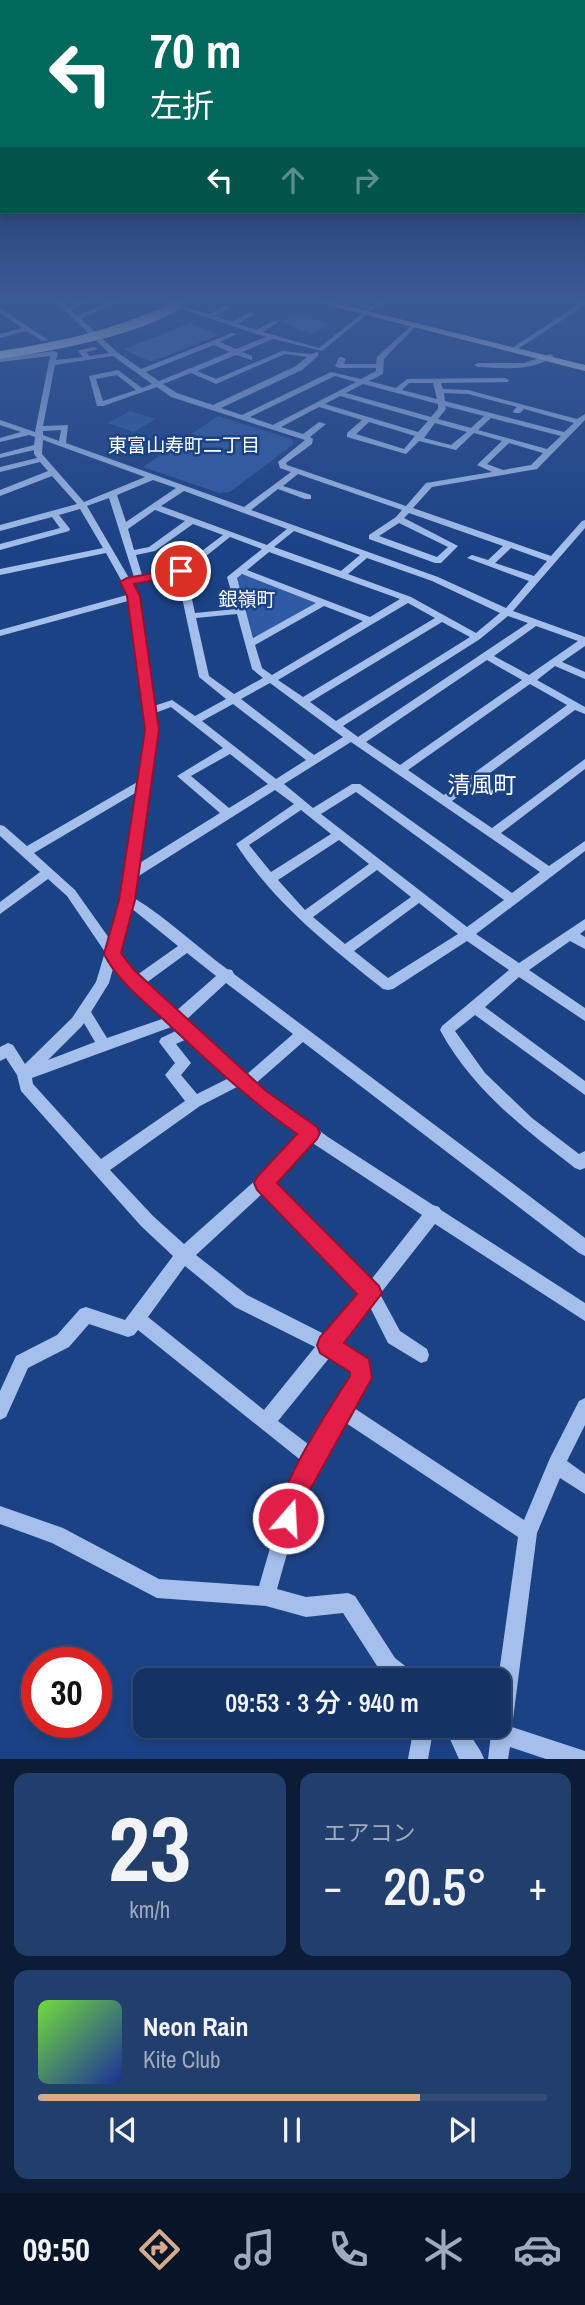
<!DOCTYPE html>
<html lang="ja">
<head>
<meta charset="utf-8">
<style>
	:root { --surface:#153264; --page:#223e6d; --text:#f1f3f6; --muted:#9daabf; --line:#344d78; --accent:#d6ab8b }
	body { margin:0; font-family:"Archivo Narrow","Noto Sans JP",sans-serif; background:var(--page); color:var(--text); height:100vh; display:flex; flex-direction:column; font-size:26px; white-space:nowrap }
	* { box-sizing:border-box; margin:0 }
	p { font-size:23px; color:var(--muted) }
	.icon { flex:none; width:38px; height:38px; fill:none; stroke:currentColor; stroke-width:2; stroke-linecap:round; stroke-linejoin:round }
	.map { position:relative; height:1759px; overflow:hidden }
	.details { display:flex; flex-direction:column; gap:14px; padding:14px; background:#0c1c37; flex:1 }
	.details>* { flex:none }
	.top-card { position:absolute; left:0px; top:0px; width:586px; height:214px; box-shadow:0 4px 10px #0003,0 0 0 2px var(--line); background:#00695c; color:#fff; overflow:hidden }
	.speed { position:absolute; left:21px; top:1647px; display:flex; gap:14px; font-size:35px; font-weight:700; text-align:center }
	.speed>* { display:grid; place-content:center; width:91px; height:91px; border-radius:50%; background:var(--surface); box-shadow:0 4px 10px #0003,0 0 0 2px var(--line); line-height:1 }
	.speed .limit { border:10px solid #d22; background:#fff; color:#111 }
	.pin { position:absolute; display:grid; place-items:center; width:60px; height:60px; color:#fff; margin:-30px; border:4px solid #fff; border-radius:50%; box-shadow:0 2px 7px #0007 }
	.me { position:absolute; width:77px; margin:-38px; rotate:19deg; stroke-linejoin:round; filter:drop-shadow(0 0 5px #0008) }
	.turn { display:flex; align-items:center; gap:24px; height:147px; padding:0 35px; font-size:32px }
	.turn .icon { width:91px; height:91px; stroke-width:2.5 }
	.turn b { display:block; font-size:49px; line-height:60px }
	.lanes { display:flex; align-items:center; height:66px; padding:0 35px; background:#0003; justify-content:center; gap:35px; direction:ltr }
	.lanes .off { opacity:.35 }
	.big { font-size:52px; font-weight:600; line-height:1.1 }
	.details .widget { flex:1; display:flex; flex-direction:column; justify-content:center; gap:10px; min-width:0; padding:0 24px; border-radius:14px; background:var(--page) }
	.details .dial { align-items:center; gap:0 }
	.dial b { font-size:91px; line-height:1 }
	.song { display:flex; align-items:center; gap:21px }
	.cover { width:84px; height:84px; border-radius:10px; background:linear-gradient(135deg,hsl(100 70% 55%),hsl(230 70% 35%)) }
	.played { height:7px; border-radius:4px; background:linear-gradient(90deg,var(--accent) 75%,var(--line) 75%) }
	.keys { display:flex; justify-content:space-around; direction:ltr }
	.heat { display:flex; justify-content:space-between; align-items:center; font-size:38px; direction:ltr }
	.details .tiles { flex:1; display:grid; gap:14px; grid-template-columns:1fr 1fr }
	.widget:last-child { grid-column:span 2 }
	.trip { position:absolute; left:133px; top:1668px; width:378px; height:70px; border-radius:14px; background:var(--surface); box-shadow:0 4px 10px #0003,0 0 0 2px var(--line); font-weight:600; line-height:70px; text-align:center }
	.menu { display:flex; height:112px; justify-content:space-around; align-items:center; background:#081428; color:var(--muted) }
	.menu .icon { width:49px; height:49px }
	.menu .on { color:var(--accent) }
	.menu b { font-size:32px; color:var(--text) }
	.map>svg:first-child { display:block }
	.green { fill:#305ba4 }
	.building { fill:#446caf }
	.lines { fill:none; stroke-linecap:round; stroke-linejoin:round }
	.minor { fill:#a4bfeb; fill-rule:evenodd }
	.major { fill:#e9effe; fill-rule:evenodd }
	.highway { fill:#fff; fill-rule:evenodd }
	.route { fill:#e11d48; stroke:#92132f; stroke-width:2 }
	.labels { text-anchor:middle; stroke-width:5; stroke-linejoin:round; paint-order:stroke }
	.far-neighbourhood-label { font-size:19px; fill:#fff; stroke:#1c4286 }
	.neighbourhood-label { font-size:23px; fill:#fff; stroke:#1c4286 }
</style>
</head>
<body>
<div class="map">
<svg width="585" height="1759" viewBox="0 0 585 1759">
	<rect width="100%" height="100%" fill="#1c4286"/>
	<g class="green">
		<path d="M 130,411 L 155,419 L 134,432 L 108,423 Z"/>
		<path d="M 218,416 L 291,439 L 294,444 L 230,492 L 219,493 L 143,467 Z"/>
		<path d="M 246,574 L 319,603 L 258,637 L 253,636 L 236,576 Z"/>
	</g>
	<g class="building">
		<path d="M 296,313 L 331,324 L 312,334 L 280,322 Z"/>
		<path d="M 191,323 L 219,335 L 151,362 L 124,349 Z"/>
	</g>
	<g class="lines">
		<g class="minor">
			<path d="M 57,303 L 63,303 L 68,307 L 78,303 L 86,303 L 71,310 L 77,316 L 108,303 L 116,303 L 81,319 L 117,352 L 141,369 L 232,333 L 237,334 L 220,342 L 236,349 L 266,337 L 173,306 L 173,304 L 209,314 L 225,306 L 229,306 L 229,308 L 215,316 L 232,322 L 249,313 L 253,313 L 253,315 L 238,324 L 257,330 L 273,321 L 277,321 L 277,323 L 263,332 L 319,348 L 375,303 L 381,303 L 322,351 L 273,339 L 242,352 L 252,356 L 252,360 L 236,355 L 197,371 L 216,379 L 282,351 L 311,354 L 318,352 L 318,356 L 302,370 L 221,408 L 242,415 L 331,372 L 361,379 L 376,371 L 376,368 L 339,368 L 335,366 L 339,357 L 342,357 L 346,359 L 344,364 L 376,364 L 377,357 L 415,322 L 417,323 L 417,325 L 384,359 L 383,374 L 369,381 L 396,388 L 407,379 L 505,378 L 509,380 L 508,382 L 441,383 L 443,389 L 468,390 L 577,419 L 585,414 L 585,420 L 537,469 L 432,487 L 413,508 L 551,556 L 582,521 L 585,520 L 585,528 L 513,611 L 585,637 L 585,646 L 562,662 L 585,672 L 585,679 L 555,666 L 537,680 L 585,707 L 585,714 L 575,710 L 452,801 L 492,828 L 585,759 L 585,769 L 501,833 L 549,866 L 585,841 L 585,851 L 476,934 L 519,963 L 585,919 L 585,930 L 580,934 L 585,937 L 585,949 L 570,941 L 529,970 L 585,1008 L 585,1021 L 519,977 L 485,1007 L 585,1081 L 585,1095 L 475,1015 L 455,1031 L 485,1073 L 532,1118 L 579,1154 L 585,1151 L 585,1168 L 580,1170 L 575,1168 C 524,1129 471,1088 440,1030 L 442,1026 L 509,970 L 467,941 L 393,989 L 388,990 L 383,989 C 329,946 274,903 236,844 L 294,804 L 275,790 L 137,877 L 134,898 C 167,918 196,946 227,969 L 232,970 L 234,974 L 585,1238 L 585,1256 L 579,1253 L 303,1042 L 255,1084 L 328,1137 L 433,1205 L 439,1207 L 441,1210 L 585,1303 L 585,1321 L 435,1224 L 380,1294 L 400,1331 L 427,1349 L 429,1355 L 427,1361 L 421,1363 L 388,1343 L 370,1307 L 340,1344 C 348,1349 358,1353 365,1360 C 379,1373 361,1396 354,1408 L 524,1520 L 550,1458 L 579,1401 L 585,1398 L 585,1425 L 567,1461 L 585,1474 L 585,1494 L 560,1478 L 537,1533 L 512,1727 L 585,1751 L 585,1759 L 546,1759 L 510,1747 L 508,1759 L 488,1759 L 492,1726 L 499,1726 L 498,1680 L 518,1537 L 346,1423 L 303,1497 L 277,1589 L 306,1597 L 348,1593 L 355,1596 L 395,1658 L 414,1673 L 417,1680 L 391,1680 L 381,1672 L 343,1613 L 306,1617 L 266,1606 L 157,1598 L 52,1543 L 0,1524 L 0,1506 L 63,1528 L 159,1579 L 259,1586 L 286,1493 L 303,1462 L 138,1330 L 134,1335 L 128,1337 L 89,1324 L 69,1347 L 28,1368 L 6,1417 L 0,1420 L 0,1391 L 16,1356 L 57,1335 L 80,1309 L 86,1307 L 125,1320 L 173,1256 L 141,1226 L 21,1091 L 17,1075 L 6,1058 L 0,1061 L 0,1047 L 8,1043 L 13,1045 L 25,1064 L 72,1018 L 96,982 L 105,952 L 67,896 L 48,879 L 0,914 L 0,902 L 40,872 L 0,836 L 0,825 L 4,826 L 27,846 L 139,781 L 147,731 L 128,601 L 0,636 L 0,630 L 127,595 L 126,589 L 106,553 L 0,575 L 0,569 L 103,548 L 80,509 L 59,515 L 70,529 L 69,531 L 0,550 L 0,544 L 60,528 L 52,517 L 0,531 L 0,525 L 77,504 L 52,476 L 0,496 L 0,490 L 48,471 L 40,462 L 0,472 L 0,467 L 37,458 L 34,454 L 34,450 L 0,458 L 0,454 L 34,445 L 35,437 L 29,435 L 0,442 L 0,438 L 21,432 L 0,425 L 0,420 L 35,432 L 50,356 L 0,362 L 0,358 L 54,351 L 58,353 L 56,360 L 83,357 L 78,351 L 80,350 L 94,347 L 98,349 L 87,352 L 89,356 L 109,353 ZM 214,345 L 230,352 L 159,381 L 146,372 ZM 285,354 L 307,357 L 296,366 L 213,405 L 177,393 L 163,384 L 191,373 L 216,384 ZM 113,356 L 152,384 L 142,388 L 118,370 L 89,376 L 97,406 L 103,406 L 157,387 L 171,397 L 305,440 L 278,462 L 280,468 L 291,472 L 244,507 L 66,443 L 68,425 L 43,426 L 55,365 ZM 117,375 L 136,390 L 103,401 L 96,379 ZM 335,376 L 356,382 L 273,425 L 250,417 ZM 409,383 L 433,383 L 437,399 L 402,390 ZM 363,384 L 438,404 L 438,409 L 431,417 L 346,393 ZM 444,393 L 468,394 L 517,407 L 513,411 L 514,413 L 520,413 L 524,409 L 574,423 L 564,432 L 445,401 ZM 340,396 L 428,421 L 418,432 L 325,404 ZM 445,406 L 484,416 L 471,428 L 438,419 L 446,409 ZM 319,407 L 362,420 L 347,433 L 347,437 L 406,454 L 419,441 L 456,450 L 474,433 L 502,441 L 477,465 L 492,472 L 426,483 L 406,506 L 287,465 L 286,463 L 312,444 L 313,439 L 310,437 L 326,424 L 319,422 L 303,434 L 281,427 ZM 491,418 L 561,436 L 547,449 L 478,430 ZM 369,422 L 415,436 L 404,449 L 356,434 ZM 435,423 L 467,432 L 451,445 L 424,438 ZM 61,430 L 59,441 L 43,435 L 43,431 ZM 43,440 L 145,477 L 84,502 L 42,454 ZM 509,443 L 543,453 L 531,465 L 503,470 L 487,464 ZM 298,474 L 402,510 L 396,517 L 369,535 L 369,539 L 435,563 L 441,563 L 458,546 L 404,518 L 409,513 L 503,546 L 488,560 L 472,555 L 467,558 L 529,581 L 506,608 L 438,577 L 251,510 L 278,489 L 305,499 L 311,499 L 311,495 L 283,486 ZM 153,480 L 176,488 L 126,522 L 117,495 ZM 184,491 L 287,529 L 267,545 L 161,506 ZM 109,498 L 134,577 L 129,578 L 87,506 ZM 155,510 L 185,521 L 149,547 L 134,550 L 128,529 ZM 399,523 L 448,547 L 437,557 L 379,536 ZM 193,524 L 223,535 L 178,569 L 142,575 L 136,555 L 155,551 ZM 294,531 L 360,555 L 341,571 L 274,547 ZM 230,537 L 262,549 L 227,577 L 236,609 L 195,613 L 186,572 ZM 511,548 L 547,561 L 534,576 L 495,563 ZM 269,552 L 400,599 L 370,617 L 247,570 ZM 367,558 L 432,581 L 500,613 L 476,633 L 411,597 L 348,574 ZM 177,574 L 199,677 L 226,699 L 195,716 L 172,700 L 154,706 L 137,598 L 139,596 L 132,583 ZM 242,574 L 316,603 L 253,638 L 237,578 ZM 408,603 L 435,618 L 303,697 L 278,680 ZM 324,606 L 363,621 L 272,675 L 262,668 L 255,645 ZM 237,614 L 252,669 L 263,678 L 234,694 L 209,676 L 196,618 ZM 508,616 L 528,623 L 358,737 L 343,726 L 480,639 ZM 442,622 L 470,637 L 336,721 L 310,702 ZM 536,626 L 578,641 L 529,675 L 494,656 ZM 487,660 L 522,680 L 400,765 L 366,742 ZM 270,683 L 343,737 L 314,755 L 241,699 ZM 530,684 L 567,705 L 444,795 L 408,770 ZM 233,704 L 306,760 L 276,779 L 202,721 ZM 171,707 L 223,748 L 177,776 L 220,813 L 138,864 L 157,731 L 155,713 ZM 351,742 L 540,872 L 512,893 L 360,784 L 352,784 L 313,808 L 284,784 ZM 230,754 L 268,784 L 229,808 L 191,776 ZM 137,792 L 121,900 L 109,938 L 75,890 L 34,853 ZM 356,792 L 504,900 L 467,927 L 321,814 ZM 301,810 L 331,834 L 271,872 L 249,845 ZM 339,840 L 369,864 L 305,910 L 278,880 ZM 377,870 L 411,897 L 345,944 L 313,917 ZM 419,903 L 458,934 L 388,978 L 354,951 ZM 131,908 L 178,946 L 137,975 L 118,951 ZM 187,953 L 216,976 L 176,1011 L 146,983 ZM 114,965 L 123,979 L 165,1018 L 107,1038 L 91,1012 L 109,983 ZM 226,983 L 293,1034 L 246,1075 L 186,1020 ZM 84,1023 L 95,1042 L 48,1060 L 82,1026 ZM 174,1026 L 178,1030 L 161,1038 L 159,1042 L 175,1063 L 165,1075 L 185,1101 L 101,1159 L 33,1084 L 32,1078 ZM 187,1039 L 229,1078 L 197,1094 L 181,1075 L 191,1063 L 176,1044 ZM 239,1086 L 255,1101 L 300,1134 L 258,1178 L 184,1244 L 153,1216 L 110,1170 L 200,1106 ZM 311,1142 L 422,1215 L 370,1281 L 273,1183 ZM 263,1193 L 360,1293 L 326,1335 L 247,1295 L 196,1255 ZM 185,1266 L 235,1307 L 315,1347 L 264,1410 L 148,1317 ZM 330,1357 L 352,1371 L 352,1376 L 312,1447 L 278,1421 Z"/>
			<path d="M 580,303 L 585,303 L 585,305 L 515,351 L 509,350 Z"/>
			<path d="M 0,308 L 48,340 L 43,341 L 26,331 L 0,338 L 0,334 L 22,328 L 0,313 Z"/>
			<path d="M 550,354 L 554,356 C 532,372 503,368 478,367 L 474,365 L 478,363 L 524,363 Z"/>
			<path d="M 414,1726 L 434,1726 L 428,1759 L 408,1759 Z"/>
			<path d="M 444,1726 L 465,1726 C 470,1737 480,1747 484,1759 L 459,1759 Z"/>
		</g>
		<path class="major" d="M 320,303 L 335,303 L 585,365 L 585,371 Z"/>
		<path class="highway" d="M 172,303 L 186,303 C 152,334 46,352 0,359 L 0,351 C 60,342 117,329 172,303 Z"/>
	</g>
	<linearGradient id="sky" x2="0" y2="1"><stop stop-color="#0f244a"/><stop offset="0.55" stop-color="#3a5a95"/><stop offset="1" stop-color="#3a5a95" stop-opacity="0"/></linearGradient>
	<rect width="585" height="549" fill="url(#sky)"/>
	<path class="route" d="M 181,568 L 185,569 L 185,574 L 134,584 L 140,596 L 159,730 L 135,900 L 121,953 L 134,970 L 266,1091 L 317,1127 L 320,1133 L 317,1139 L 277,1183 L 379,1286 L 382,1293 L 344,1343 L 369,1359 L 372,1378 L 306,1497 L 296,1527 L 288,1530 L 279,1527 C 268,1500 333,1403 350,1376 L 350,1372 L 320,1353 L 317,1345 L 320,1337 L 357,1294 L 257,1190 L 254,1183 L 257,1177 L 297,1134 C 248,1099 205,1059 162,1018 C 141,999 117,980 104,954 L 119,900 L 145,730 L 127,596 L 120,582 L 127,578 Z"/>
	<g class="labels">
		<g class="far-neighbourhood-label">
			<text x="184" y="452">東富山寿町二丁目</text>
			<text x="247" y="606">銀嶺町</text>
		</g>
		<g class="neighbourhood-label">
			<text x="482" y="793">清風町</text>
		</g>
	</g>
</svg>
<div class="speed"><div class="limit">30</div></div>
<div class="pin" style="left:181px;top:571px;background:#d93025"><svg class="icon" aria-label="arrive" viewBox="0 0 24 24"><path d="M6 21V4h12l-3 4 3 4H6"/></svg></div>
<svg class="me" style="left:288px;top:1518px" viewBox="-20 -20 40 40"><circle r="17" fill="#e11d48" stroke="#fff" stroke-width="3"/><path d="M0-11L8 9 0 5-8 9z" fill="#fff"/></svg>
<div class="trip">09:53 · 3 分 · 940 m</div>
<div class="top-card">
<div class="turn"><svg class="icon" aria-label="left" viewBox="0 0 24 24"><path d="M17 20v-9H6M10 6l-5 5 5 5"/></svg><div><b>70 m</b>左折</div></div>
<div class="lanes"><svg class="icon" aria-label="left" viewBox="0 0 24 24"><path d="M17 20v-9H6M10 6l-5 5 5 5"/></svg><svg class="icon off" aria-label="ahead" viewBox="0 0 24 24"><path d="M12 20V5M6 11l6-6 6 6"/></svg><svg class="icon off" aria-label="right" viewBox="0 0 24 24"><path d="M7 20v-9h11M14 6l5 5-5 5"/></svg></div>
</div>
</div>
<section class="details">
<div class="tiles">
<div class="widget dial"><b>23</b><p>km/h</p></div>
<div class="widget"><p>エアコン</p>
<div class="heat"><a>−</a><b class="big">20.5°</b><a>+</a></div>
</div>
<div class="widget">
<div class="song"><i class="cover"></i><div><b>Neon Rain</b><p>Kite Club</p></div></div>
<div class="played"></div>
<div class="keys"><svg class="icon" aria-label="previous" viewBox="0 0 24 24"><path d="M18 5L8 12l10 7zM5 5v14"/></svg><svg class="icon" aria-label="pause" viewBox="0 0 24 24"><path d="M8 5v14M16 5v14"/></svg><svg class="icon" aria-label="next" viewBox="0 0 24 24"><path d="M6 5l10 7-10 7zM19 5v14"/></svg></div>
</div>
</div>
</section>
<nav class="menu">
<b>09:50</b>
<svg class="icon on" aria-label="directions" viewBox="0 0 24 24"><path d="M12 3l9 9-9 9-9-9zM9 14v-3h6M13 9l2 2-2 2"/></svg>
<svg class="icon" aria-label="music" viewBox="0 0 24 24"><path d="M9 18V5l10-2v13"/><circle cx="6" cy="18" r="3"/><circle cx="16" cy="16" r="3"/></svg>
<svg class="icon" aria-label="phone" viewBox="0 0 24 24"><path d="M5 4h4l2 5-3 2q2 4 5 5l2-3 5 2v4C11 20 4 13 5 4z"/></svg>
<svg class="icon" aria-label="climate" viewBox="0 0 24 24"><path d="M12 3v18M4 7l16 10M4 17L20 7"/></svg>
<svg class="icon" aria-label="car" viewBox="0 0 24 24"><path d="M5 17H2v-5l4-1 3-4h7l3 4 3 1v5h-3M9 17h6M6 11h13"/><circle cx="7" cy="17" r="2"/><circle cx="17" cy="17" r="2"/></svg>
</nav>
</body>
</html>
